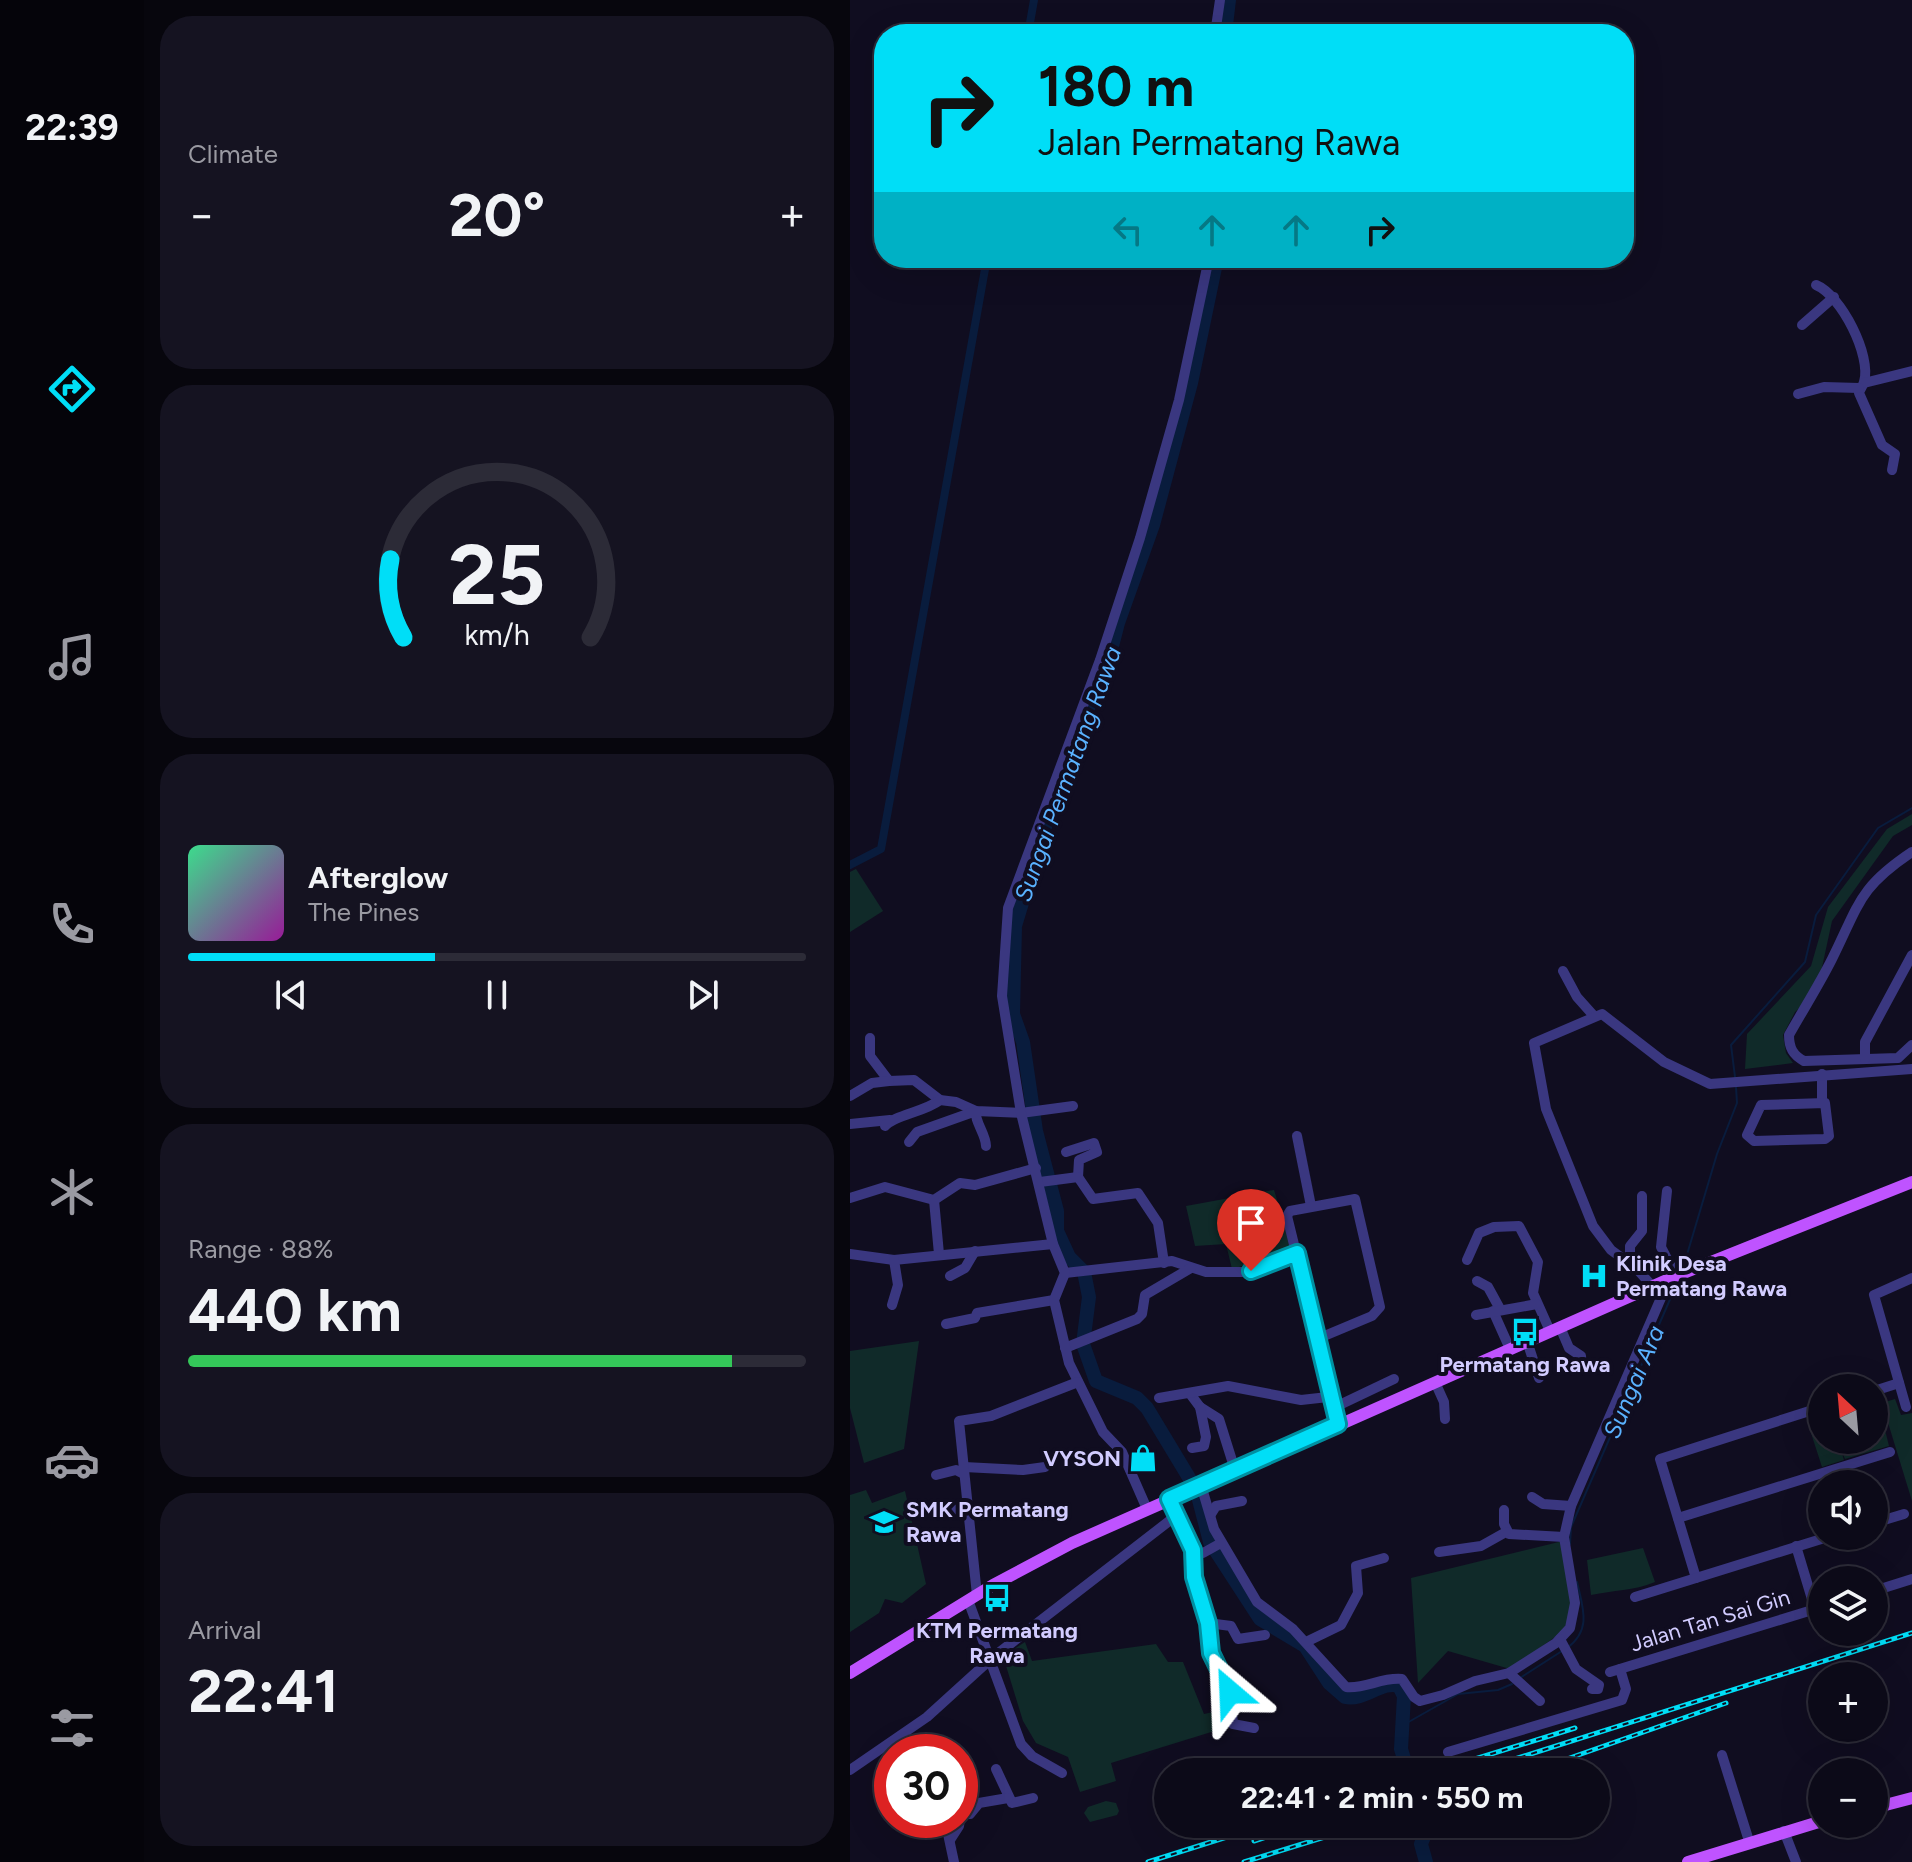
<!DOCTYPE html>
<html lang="en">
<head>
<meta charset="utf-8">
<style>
	:root { --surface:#0c0a18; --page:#151321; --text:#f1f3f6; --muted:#9a9aa2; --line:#2c2b37; --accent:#00def7 }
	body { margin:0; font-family:Figtree,sans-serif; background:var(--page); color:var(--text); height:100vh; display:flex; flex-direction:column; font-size:30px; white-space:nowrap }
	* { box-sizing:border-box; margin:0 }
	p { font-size:26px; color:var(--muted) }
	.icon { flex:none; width:44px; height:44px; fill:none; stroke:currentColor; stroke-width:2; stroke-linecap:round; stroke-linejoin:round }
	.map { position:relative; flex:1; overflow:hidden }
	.details { display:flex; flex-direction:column; gap:16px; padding:16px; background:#07060d; width:706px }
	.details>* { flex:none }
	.banner { position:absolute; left:24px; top:24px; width:760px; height:244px; border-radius:32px; box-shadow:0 8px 32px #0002,0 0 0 2px var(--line); background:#00def7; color:#111; overflow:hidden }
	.needle { width:52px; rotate:334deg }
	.buttons { position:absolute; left:958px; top:1374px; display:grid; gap:16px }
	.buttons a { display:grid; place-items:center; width:80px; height:80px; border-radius:50%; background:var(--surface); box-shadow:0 8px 32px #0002,0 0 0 2px var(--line); font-size:40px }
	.speed { position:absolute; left:24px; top:1734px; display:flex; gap:16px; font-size:40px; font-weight:700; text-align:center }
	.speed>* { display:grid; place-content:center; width:104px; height:104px; border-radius:50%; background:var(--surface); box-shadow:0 8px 32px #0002,0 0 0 2px var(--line); line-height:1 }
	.speed .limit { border:12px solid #d22; background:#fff; color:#111 }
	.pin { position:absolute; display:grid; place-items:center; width:68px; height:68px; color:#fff; margin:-82px -34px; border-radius:50% 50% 50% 0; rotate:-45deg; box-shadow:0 0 8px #0007 }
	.pin .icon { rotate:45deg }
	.me { position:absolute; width:88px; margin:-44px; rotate:334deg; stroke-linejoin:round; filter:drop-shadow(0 0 6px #0008) }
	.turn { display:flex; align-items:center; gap:28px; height:168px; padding:0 32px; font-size:36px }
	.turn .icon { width:104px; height:104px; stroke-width:2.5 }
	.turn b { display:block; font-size:56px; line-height:68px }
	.lanes { display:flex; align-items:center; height:76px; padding:0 32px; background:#0003; justify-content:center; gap:40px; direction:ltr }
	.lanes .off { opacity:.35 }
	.big { font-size:60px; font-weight:700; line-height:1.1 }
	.details .widget { flex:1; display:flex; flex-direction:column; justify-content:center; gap:12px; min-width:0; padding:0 28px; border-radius:32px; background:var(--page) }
	.details .dial { align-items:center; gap:0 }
	.dial svg { height:208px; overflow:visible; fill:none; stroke:var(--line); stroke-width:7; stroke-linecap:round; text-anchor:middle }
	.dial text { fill:var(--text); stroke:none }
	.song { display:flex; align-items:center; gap:24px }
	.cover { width:96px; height:96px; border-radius:12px; background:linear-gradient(135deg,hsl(150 70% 55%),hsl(300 70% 35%)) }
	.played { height:8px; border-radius:4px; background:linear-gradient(90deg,var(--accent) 40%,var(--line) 40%) }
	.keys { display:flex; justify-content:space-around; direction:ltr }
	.heat { display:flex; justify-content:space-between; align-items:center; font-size:44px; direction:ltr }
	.charge { height:12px; border-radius:6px; background:linear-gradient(90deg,#34c759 88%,var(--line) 0) }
	.trip { position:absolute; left:304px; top:1758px; width:456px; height:80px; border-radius:40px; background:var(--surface); box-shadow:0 8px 32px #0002,0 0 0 2px var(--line); font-weight:700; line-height:80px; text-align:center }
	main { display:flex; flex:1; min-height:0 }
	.dock { display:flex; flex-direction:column; width:144px; justify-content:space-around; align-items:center; background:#05040a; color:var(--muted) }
	.dock .icon { width:56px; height:56px }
	.dock .active { color:var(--accent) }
	.dock b { font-size:36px; color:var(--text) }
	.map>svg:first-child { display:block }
	.green { fill:#102a29 }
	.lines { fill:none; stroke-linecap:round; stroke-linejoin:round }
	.stream { stroke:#091c3d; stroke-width:2 }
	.canal { stroke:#091c3d; stroke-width:8 }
	.river { stroke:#091c3d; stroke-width:14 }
	.minor { stroke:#3a3780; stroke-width:10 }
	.major { stroke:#bf53ff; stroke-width:12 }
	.rail-casing { stroke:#00def7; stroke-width:5 }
	.rail { stroke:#100d20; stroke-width:2; stroke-dasharray:6; stroke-linecap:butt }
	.route-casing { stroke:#0090a1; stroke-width:20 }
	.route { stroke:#00def7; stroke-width:14 }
	.labels { text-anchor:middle; stroke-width:8; stroke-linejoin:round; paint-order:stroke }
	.poi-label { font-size:22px; font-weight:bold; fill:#d2ccff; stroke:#100d20; text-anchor:start }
	.street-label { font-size:22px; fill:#d2ccff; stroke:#100d20 }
	.water-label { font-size:24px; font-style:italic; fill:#5ab2ff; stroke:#100d20 }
</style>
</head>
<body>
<main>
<nav class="dock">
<b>22:39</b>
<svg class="icon active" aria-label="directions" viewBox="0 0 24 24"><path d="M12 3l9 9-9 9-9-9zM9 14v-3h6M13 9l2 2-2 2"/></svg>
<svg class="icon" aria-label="music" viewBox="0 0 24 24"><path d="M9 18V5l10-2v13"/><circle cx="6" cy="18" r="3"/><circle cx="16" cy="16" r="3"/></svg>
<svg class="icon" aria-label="phone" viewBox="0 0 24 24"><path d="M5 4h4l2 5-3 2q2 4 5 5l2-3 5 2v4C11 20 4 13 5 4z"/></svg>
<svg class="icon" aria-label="climate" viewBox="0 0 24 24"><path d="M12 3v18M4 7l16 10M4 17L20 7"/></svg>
<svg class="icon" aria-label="car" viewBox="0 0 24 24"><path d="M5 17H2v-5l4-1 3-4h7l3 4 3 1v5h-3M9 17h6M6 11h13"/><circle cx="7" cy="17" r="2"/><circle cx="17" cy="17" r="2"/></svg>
<svg class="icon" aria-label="filters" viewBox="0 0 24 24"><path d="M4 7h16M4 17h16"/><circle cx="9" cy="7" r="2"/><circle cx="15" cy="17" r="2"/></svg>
</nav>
<section class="details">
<div class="widget"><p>Climate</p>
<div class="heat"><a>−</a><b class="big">20°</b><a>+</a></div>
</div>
<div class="widget dial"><svg viewBox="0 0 100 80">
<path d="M14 69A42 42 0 1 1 86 69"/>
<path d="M14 69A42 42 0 0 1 9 39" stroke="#00def7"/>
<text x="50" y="56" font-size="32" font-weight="700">25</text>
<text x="50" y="72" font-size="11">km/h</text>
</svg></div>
<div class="widget">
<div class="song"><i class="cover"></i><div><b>Afterglow</b><p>The Pines</p></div></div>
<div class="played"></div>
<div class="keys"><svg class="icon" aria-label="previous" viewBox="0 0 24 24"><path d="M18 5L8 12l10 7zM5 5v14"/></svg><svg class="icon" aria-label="pause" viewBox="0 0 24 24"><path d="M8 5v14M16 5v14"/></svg><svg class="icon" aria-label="next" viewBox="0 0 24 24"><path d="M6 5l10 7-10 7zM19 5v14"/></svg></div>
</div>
<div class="widget"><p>Range · 88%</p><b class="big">440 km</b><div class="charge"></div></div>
<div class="widget"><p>Arrival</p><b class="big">22:41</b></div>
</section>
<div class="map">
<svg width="1062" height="1862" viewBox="0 0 1062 1862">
	<rect width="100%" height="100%" fill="#100d20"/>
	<g class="green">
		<path d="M 1062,814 L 1062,825 L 1043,836 L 982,921 L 971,972 L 957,1001 L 945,1012 L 933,1035 L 936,1053 L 943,1063 L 895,1069 L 897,1034 L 961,966 L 978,907 L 1037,829 Z"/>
		<path d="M 6,869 L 33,911 L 0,932 L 0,872 Z"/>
		<path d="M 424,1190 L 443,1252 L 382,1269 L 376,1244 L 345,1246 L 336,1206 Z"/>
		<path d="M 69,1341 L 54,1449 L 14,1463 L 0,1408 L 0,1351 Z"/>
		<path d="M 1045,1399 L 1051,1415 L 1062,1413 L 1062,1501 L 1032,1403 Z"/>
		<path d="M 1029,1406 L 1039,1446 L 995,1459 L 991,1450 L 994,1460 L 972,1467 L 960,1430 L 972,1426 L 972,1440 L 987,1440 L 989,1445 L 989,1440 L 1024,1440 L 1024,1408 Z"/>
		<path d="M 16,1490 L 22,1503 L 55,1491 L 76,1584 L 52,1603 L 35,1599 L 29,1613 L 0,1632 L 0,1495 Z"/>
		<path d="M 717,1540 L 721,1605 L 715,1630 L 660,1669 L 598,1651 L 568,1683 L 561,1578 Z"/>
		<path d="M 793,1548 L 805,1582 C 783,1591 764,1590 741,1595 L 737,1560 Z"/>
		<path d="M 175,1642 L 182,1661 L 306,1644 L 318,1662 L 333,1662 L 354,1714 L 363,1712 L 371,1729 L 261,1763 L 266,1781 L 230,1792 L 218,1757 L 186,1743 L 173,1721 L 153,1656 Z"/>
		<path d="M 256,1801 L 266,1803 L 269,1811 L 267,1815 L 240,1822 L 234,1813 L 238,1807 Z"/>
	</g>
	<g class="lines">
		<g class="stream">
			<path d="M 885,1077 L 881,1045 L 955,962 L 966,915 L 1028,828 L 1062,808"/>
			<path d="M 833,1268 L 867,1154 L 887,1103 L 886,1087"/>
			<path d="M 720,1544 L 721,1527 L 828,1281"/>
			<path d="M 717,1648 C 742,1630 733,1608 727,1582"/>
			<path d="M 670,1678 L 712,1651"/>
			<path d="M 555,1724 L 608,1694 L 648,1690 L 662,1684"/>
		</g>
		<g class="canal">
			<path d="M 178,34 L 184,0"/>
			<path d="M 0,865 L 31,849 L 137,258"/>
		</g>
		<g class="river">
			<path d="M 375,34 L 379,0"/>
			<path d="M 341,1481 L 297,1408 L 287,1398 L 246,1381 L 233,1344 L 239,1297 L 234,1272 L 219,1257 L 207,1231 L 207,1211 L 186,1131 L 173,1042 L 163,1014 L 165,926 L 202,804 L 243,695 L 255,673 L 268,623 L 303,525 L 341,383 L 367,258"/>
			<path d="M 348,1496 L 360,1542 L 410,1619 L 455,1646 L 479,1683 L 495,1697 C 515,1701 532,1680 549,1686 L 554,1696 L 551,1749 L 558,1772"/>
			<path d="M 576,1862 L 571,1844 L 579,1824"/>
		</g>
		<g class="minor">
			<path d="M 365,34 L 370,0"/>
			<path d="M 966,285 C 991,295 1022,356 1014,382 C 1013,386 1010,389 1009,393 L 1032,445 L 1045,454 L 1042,470"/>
			<path d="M 952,325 L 984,297"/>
			<path d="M 1014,383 L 1062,371"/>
			<path d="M 948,394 L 974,387 L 1009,388"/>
			<path d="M 1062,852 C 1008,888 1009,905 982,959 C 969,985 953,1010 939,1035 C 939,1048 943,1055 954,1061 L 1048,1058 L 1062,1045"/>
			<path d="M 713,971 L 727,997 L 744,1016"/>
			<path d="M 20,1038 L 20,1056 L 39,1081 L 64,1080 L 90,1100 L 106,1102 L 126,1111 L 171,1113 L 223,1106"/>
			<path d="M 1015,1059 L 1015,1042 L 1062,955"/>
			<path d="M 0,1096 L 22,1083 L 39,1081"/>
			<path d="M 972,1103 L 972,1074"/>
			<path d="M 975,1103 L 979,1136 L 975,1139 L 904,1141 L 897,1135 L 911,1105 Z"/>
			<path d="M 0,1124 L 40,1120"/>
			<path d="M 35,1126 C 44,1115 75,1112 90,1100"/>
			<path d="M 447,1136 L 461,1206"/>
			<path d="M 59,1142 L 67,1132 L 126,1111 C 124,1121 136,1134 136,1146"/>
			<path d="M 216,1152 L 244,1143 L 247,1152 L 229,1160 L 228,1177"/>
			<path d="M 190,1182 L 228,1177 L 243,1199 L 288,1193 L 308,1223 L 314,1263"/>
			<path d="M 817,1191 L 811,1247 L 826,1276"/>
			<path d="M 0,1198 L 35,1187 L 84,1200 L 110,1183 L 125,1185 L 186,1168"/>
			<path d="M 84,1200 L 89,1254"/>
			<path d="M 0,1254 L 44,1260 L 203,1244"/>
			<path d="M 617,1260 L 629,1233 L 644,1227 L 669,1226 L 688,1262 L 683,1293 L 700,1331"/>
			<path d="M 780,1263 L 780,1246 L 792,1231 L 792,1196"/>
			<path d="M 215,1273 L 322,1261 L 356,1272 L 395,1272 L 447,1253"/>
			<path d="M 100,1276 L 115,1268 L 125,1251"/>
			<path d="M 627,1281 L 638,1287 L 650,1309"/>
			<path d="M 802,1286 L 787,1269 L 761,1250 L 743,1226 L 696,1109 L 684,1043 L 752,1014 L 814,1062 L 860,1084 L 1062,1069"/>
			<path d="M 42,1305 L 48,1285 L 44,1260"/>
			<path d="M 643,1311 L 660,1349"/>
			<path d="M 626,1315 L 687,1304"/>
			<path d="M 96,1324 L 125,1318 L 127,1313 L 204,1300"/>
			<path d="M 710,1327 L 719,1348 L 731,1356 L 732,1369"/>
			<path d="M 467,1339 L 522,1316 L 530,1307 L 505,1199 L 440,1211 L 437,1216 L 488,1424"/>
			<path d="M 677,1341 L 689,1378"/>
			<path d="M 215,1348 L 287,1319 L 292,1314 L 295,1295 L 341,1268"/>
			<path d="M 585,1382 L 594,1402 L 595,1419"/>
			<path d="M 1024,1391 L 1049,1383"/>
			<path d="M 341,1395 L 350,1407 L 369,1419 L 385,1470"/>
			<path d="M 309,1398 L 378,1386 L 451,1400 L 478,1397"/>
			<path d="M 1056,1407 L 1024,1295 L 1062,1278"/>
			<path d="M 481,1409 L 544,1379"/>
			<path d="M 342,1448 L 354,1446 L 356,1437 L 350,1407"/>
			<path d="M 114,1467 L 173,1470 L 195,1467"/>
			<path d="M 86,1475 L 106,1470 L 114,1474"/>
			<path d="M 351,1485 L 364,1529 L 407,1602 L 443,1629 L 496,1687 C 516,1689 531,1677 552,1679 L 564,1697 L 570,1701 L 593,1695 L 625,1681 L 659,1673 L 706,1643 L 720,1628 L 725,1603 L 714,1537 L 721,1506 L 814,1291 L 813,1281"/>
			<path d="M 682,1497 L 693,1504 L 721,1506"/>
			<path d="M 319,1499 L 343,1550 L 353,1553 L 371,1543"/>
			<path d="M 69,1506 L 119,1511"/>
			<path d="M 297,1509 L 272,1452 L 253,1432 L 219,1363 L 204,1300 L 215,1273 L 203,1244 L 171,1113 L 152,996 L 158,908 L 250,660 L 290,538 L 329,400 L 359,258"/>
			<path d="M 654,1510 L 654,1524 L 659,1534 L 714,1537"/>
			<path d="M 361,1514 L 366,1506 L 392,1501"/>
			<path d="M 828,1518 L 1040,1452"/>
			<path d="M 1024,1523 L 1054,1514"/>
			<path d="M 946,1546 L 965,1609"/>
			<path d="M 343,1550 L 344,1577 L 358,1623 L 361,1653 L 380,1692 L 383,1724 L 404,1728"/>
			<path d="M 589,1552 L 631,1546 L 656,1532"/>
			<path d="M 846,1578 L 810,1459 L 972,1407"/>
			<path d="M 1024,1591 L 1062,1579"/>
			<path d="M 127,1595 L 109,1421 L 141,1416 L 228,1382"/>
			<path d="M 785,1597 L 981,1536"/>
			<path d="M 118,1600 L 171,1744 L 182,1756 L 212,1773"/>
			<path d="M 358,1623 L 381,1626 L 388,1639 L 415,1635"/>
			<path d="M 710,1639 L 726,1669 L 749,1685 L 748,1689 L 742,1689"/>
			<path d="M 456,1642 L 491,1625 L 508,1593 L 506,1566 L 534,1558"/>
			<path d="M 760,1672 L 972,1607"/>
			<path d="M 659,1673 L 690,1701"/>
			<path d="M 56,1733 L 53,1742 L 77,1752"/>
			<path d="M 598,1752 L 772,1700 L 776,1689 L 770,1669"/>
			<path d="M 872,1755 L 899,1841"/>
			<path d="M 146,1769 L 162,1803 L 183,1798"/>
			<path d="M 0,1770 L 77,1717 L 142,1658 L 327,1515"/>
			<path d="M 110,1813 L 120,1814 L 129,1803 L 158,1798"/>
			<path d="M 95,1820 L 104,1862"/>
			<path d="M 934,1831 L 946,1862"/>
			<path d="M 100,1840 L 109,1826 L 111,1813"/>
		</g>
		<g class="major">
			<path d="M 0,1673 L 143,1585 L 222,1543 L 826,1276 L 1062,1182"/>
			<path d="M 1024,1808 L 1062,1798"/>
			<path d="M 838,1862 L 972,1821"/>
		</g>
		<defs>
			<g id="rail">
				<path d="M 583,1772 L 725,1728"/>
				<path d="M 624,1772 L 1062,1633"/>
				<path d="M 680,1772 L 876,1703"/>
				<path d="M 506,1835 L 540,1824"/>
				<path d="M 404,1841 L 457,1824"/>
				<path d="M 298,1862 L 418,1824"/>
				<path d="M 394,1862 L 517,1824"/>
			</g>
		</defs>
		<use href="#rail" class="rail-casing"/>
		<use href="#rail" class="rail"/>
	</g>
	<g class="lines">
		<defs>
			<path id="route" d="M 380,1692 L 361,1653 L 358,1623 L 344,1577 L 343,1550 L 319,1499 L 488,1424 L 447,1253 L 401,1271"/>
		</defs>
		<use href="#route" class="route-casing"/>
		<use href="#route" class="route"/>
	</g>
	<defs>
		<symbol id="hospital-bare" viewBox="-9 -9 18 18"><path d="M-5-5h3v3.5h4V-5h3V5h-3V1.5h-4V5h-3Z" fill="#00def7" stroke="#100d20" stroke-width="2.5" paint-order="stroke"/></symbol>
		<symbol id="bus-bare" viewBox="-9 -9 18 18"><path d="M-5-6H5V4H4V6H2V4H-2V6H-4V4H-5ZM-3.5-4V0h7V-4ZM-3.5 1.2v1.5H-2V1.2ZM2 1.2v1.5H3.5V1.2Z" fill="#00def7" stroke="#100d20" stroke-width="2.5" paint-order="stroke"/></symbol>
		<symbol id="shop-bare" viewBox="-9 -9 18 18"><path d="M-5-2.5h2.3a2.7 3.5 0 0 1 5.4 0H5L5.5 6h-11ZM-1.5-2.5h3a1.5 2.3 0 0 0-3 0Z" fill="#00def7" stroke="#100d20" stroke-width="2.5" paint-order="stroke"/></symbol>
		<symbol id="school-bare" viewBox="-9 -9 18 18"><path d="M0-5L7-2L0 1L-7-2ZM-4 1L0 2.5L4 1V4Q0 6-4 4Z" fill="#00def7" stroke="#100d20" stroke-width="2.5" paint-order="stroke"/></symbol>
	</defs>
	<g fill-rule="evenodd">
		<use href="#hospital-bare" x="724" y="1256" width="40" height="40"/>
		<use href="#bus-bare" x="655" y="1312" width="40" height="40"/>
		<use href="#shop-bare" x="273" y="1438" width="40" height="40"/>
		<use href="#school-bare" x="14" y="1502" width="40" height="40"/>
		<use href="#bus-bare" x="127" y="1578" width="40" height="40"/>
	</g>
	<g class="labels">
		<g class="poi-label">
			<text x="766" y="1271">Klinik Desa<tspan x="766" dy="25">Permatang Rawa</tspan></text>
			<text x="675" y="1372" text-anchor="middle">Permatang Rawa</text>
			<text x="271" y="1466" text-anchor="end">VYSON</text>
			<text x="56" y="1517">SMK Permatang<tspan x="56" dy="25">Rawa</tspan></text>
			<text x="147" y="1638" text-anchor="middle">KTM Permatang<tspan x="147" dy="25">Rawa</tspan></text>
		</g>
		<g class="street-label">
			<text transform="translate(860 1620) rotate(-17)" y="8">Jalan Tan Sai Gin</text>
		</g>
		<g class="water-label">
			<text transform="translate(218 774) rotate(-70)" y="8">Sungai Permatang Rawa</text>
			<text transform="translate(784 1382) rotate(-67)" y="8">Sungai Ara</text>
		</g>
	</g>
</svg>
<div class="buttons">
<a><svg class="needle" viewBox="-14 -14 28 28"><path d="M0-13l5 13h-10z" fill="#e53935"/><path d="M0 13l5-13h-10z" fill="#9a9aa2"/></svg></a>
<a><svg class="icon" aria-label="sound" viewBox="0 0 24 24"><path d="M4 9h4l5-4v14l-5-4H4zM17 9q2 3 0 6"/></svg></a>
<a><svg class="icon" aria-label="layers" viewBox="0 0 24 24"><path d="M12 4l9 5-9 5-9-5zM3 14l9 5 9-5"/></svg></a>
<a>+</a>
<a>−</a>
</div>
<div class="speed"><div class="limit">30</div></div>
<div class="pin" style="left:401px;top:1271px;background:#d93025"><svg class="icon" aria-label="arrive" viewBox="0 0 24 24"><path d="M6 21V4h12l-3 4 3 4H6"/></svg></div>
<svg class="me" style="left:380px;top:1692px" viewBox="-20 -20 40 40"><path d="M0-17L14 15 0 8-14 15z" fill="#00def7" stroke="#fff" stroke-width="4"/></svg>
<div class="trip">22:41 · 2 min · 550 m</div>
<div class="banner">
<div class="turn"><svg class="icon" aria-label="right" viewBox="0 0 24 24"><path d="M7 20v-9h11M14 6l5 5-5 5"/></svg><div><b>180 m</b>Jalan Permatang Rawa</div></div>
<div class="lanes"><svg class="icon off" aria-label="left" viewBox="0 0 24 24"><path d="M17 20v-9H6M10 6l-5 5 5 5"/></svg><svg class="icon off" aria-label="ahead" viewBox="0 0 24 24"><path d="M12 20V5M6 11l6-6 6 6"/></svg><svg class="icon off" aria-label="ahead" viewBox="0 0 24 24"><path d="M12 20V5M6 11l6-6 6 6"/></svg><svg class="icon" aria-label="right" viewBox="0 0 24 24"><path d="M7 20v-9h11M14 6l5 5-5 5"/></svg></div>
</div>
</div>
</main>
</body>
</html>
